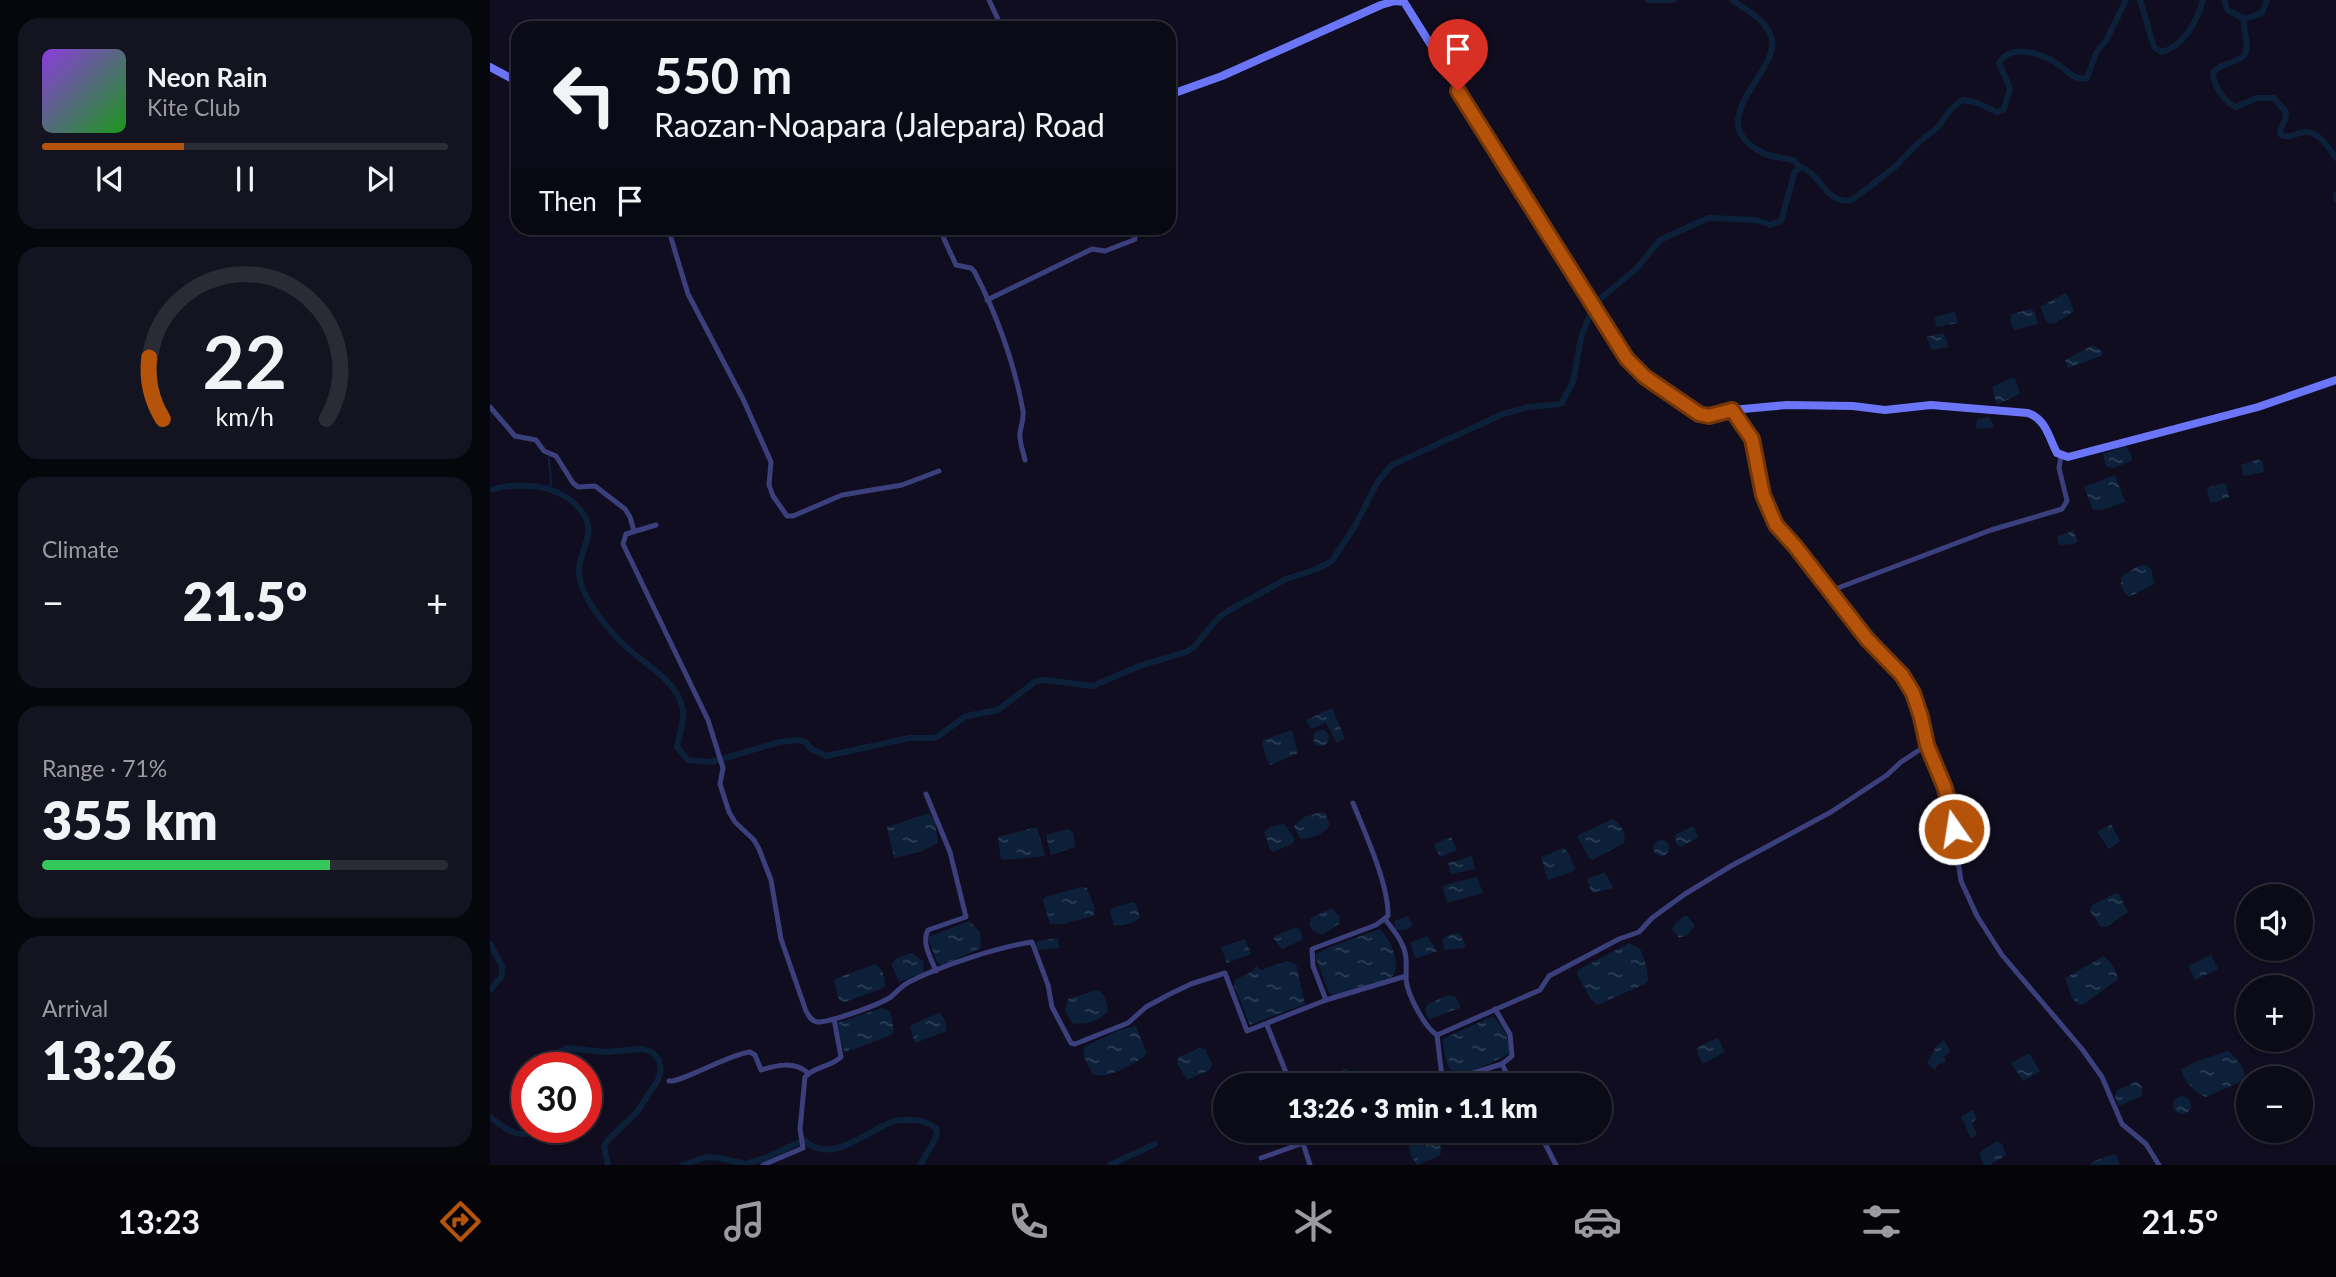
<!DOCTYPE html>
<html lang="en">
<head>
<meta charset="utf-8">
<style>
	:root { --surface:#0b0a17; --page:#141320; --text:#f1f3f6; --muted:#9a9aa1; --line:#2b2b36; --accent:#b45309 }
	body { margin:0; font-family:Lato,sans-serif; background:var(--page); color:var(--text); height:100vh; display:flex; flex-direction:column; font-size:26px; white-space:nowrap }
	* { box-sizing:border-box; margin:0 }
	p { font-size:23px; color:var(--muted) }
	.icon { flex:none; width:38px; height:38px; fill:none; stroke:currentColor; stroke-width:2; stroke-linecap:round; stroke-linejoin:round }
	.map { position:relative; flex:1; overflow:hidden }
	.side { display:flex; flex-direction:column; gap:18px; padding:18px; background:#06060d; width:490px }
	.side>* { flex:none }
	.banner { position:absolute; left:21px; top:21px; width:665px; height:214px; border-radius:21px; box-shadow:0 2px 5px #0004,0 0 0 2px var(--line); background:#0b0a17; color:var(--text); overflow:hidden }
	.tools { position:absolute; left:1746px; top:884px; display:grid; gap:14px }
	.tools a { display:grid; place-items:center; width:77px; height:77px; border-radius:50%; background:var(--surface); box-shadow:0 2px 5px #0004,0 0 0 2px var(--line); font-size:35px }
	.speed { position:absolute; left:21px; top:1052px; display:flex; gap:14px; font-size:35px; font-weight:700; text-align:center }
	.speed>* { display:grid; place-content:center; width:91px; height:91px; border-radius:50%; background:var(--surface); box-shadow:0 2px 5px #0004,0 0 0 2px var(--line); line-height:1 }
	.speed .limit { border:10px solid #d22; background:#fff; color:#111 }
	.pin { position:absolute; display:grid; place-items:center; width:60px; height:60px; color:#fff; margin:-72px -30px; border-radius:50% 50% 50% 0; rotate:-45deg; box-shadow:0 0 7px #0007 }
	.pin .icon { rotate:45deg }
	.me { position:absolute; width:77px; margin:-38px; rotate:347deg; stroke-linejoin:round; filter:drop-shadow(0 0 5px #0008) }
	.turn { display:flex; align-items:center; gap:24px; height:147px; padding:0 28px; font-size:32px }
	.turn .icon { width:91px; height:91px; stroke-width:2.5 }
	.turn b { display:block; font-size:49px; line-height:60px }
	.then { display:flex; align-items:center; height:66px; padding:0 28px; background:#0003; gap:14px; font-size:26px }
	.big { font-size:52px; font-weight:800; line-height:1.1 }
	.side .widget { flex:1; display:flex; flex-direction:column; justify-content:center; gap:10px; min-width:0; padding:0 24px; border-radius:21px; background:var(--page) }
	.side .dial { align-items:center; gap:0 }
	.dial svg { height:182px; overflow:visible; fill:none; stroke:var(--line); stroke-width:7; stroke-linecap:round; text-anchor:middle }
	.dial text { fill:var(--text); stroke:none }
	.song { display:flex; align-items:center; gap:21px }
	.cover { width:84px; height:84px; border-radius:10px; background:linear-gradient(135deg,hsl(270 70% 55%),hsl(120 70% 35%)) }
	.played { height:7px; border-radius:4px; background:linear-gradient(90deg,var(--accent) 35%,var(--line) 35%) }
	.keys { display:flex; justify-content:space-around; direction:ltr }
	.heat { display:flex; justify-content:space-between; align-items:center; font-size:38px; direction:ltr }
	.charge { height:10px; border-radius:5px; background:linear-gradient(90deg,#34c759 71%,var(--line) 0) }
	.trip { position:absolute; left:723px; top:1073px; width:399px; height:70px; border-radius:35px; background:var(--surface); box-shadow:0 2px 5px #0004,0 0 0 2px var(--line); font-weight:800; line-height:70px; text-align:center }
	.dock { display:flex; height:112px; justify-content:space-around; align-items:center; background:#040409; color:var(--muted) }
	.dock .icon { width:49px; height:49px }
	.dock .on { color:var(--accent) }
	.dock b { font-size:32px; color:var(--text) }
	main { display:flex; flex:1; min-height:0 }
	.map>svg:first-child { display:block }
	.water { fill:url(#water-ripples) }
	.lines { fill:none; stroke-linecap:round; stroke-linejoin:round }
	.stream { stroke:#0c2139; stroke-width:2 }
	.canal { stroke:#0c2139; stroke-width:6 }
	.minor { stroke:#3b3f7b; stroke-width:5 }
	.secondary { stroke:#6a75f7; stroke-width:8 }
	.route-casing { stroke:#753606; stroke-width:18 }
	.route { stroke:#b45309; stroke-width:12 }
</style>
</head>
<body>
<main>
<section class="side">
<div class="widget">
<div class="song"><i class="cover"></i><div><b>Neon Rain</b><p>Kite Club</p></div></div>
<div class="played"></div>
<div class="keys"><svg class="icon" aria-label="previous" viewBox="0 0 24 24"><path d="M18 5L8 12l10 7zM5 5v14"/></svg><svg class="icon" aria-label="pause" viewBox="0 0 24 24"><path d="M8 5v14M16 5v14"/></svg><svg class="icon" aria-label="next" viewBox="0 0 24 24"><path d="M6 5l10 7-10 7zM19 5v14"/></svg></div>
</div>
<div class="widget dial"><svg viewBox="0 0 100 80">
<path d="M14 69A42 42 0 1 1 86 69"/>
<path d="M14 69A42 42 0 0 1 8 42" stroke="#b45309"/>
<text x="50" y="56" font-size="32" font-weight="700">22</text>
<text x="50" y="72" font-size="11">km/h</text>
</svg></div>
<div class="widget"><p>Climate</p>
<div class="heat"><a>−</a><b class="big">21.5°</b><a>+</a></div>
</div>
<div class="widget"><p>Range · 71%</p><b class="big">355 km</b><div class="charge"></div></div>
<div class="widget"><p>Arrival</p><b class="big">13:26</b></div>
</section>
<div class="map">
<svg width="1846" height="1165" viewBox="0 0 1846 1165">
	<defs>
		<pattern id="water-ripples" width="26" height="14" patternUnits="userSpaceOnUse" patternTransform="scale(1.75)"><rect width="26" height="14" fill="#0c2139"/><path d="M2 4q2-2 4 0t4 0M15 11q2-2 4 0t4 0" fill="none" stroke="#2e4057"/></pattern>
	</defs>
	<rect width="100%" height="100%" fill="#0f0d1f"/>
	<g class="water">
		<path d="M 1575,293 L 1578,296 L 1584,311 L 1564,324 L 1557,323 L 1550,307 Z"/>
		<path d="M 1541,309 L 1545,313 L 1548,324 L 1524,330 L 1520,320 L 1522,314 Z"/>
		<path d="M 1465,312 L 1468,323 L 1447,327 L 1444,317 Z"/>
		<path d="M 1453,333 L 1459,347 L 1441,350 L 1437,337 Z"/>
		<path d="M 1603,345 L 1613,352 L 1611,356 L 1578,368 L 1575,360 Z"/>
		<path d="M 1522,378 L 1525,378 L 1530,394 L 1508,404 L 1506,402 L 1502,387 Z"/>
		<path d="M 1499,417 L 1504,426 L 1502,428 L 1486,429 L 1487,419 Z"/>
		<path d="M 1636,446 L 1642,457 L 1641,461 L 1624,468 L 1616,466 L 1613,455 L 1614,453 Z"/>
		<path d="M 1769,459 L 1773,462 L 1774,472 L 1754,476 L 1751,465 Z"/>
		<path d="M 1625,475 L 1635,502 L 1611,510 L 1603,510 L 1594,487 Z"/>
		<path d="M 1734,483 L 1736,485 L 1739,497 L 1726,502 L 1720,502 L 1717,488 Z"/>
		<path d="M 1583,531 L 1588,541 L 1584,544 L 1570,545 L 1568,541 L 1568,536 Z"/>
		<path d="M 1655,565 L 1661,569 L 1664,584 L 1639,597 C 1633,593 1629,583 1632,576 L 1648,566 Z"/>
		<path d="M 842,708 L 855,739 L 847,743 L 836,723 L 821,729 L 816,720 Z"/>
		<circle cx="831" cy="738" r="8"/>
		<path d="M 799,731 L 802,731 L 808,753 L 781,765 L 778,763 L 772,743 L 773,740 Z"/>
		<path d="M 831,812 L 835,813 L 840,825 C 834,834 821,839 810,839 L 804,826 L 814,817 Z"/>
		<path d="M 439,813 L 445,822 L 448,843 L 430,852 L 404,858 L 397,827 Z"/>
		<path d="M 1123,819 C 1130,823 1137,835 1134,843 L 1102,860 L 1099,858 L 1088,838 L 1088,835 Z"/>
		<path d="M 794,824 L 805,839 L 802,844 L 783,852 L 780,849 L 774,832 L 780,827 Z"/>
		<path d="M 1621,824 L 1630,841 L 1619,849 L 1607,832 Z"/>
		<path d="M 547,827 L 555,856 L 511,860 L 508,837 Z"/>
		<path d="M 1201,827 L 1204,827 L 1208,838 L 1190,847 L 1186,844 L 1185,835 Z"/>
		<path d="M 578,829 L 583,832 L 585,847 L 561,855 L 556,835 Z"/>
		<path d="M 961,837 L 967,850 L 950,857 L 944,844 Z"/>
		<circle cx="1171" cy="848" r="8"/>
		<path d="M 1074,848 L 1079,854 L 1085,868 L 1082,872 L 1058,880 L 1051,857 Z"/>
		<path d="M 982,856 L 985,869 L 961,874 L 958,863 Z"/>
		<path d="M 1115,872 L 1123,888 L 1102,893 L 1097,879 Z"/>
		<path d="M 987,877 L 993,893 L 957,903 L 953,888 L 955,885 Z"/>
		<path d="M 591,887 L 597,888 L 605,909 L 603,916 L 573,924 L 560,924 L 553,900 L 555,897 Z"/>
		<path d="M 1626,893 L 1629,894 L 1638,912 L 1616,927 L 1611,927 L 1600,911 L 1602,905 Z"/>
		<path d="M 642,902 L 646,904 L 650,917 C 646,923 631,927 624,925 L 620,912 L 622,908 Z"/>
		<path d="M 842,908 L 850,917 L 849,924 L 832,935 L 823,931 L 819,924 L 821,918 Z"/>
		<path d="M 918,916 L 923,925 L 916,930 L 906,930 L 904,921 Z"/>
		<path d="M 1194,916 L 1198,916 L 1205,926 L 1197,935 L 1189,938 L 1182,929 L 1185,924 Z"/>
		<path d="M 479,921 L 490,932 L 491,948 L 453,965 L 447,963 L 438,937 Z"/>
		<path d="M 806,927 L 810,930 L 813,939 L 792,949 L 784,939 L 785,936 Z"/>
		<path d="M 890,929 C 900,939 914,968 900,978 L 845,995 L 839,993 L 825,955 L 837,948 Z"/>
		<path d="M 969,933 L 976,945 L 974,948 L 955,950 L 952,940 L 958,935 Z"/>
		<path d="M 937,936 L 947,951 L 928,958 L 925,957 L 920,943 Z"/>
		<path d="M 568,938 L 569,948 L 548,950 L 546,944 L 548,941 Z"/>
		<path d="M 755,939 L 761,954 L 737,963 L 731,947 Z"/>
		<path d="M 1139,943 L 1150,949 L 1156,964 L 1158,980 L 1155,984 L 1107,1005 L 1100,998 L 1087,974 L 1088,970 Z"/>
		<path d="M 422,953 L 433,961 L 434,972 L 409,982 L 401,964 L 407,958 Z"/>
		<path d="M 1721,955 L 1728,969 L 1705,980 L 1698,966 Z"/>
		<path d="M 1614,956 L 1624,967 L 1628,979 L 1594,1004 L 1589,1005 L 1582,998 L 1575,978 Z"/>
		<path d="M 798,961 L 806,964 L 815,1004 L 760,1025 L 744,986 L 745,980 L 763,971 L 766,966 L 771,970 Z"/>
		<path d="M 385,964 C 393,969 395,977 395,986 L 393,988 L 355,1002 L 349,1000 L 344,981 L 347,978 Z"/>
		<path d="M 607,990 C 617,995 616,1002 618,1011 C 608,1022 595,1025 582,1023 L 575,1011 L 578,999 Z"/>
		<path d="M 959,995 L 965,997 L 970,1004 L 970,1008 L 940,1019 L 937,1016 L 935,1009 L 938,1004 Z"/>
		<path d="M 392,1008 L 400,1011 L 404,1030 L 401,1035 L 357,1052 L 354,1051 L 347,1023 Z"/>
		<path d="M 449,1013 L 454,1018 L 457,1031 L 425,1043 L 420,1027 L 421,1025 Z"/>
		<path d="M 1003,1016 L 1016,1033 L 1020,1053 C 1010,1059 971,1079 962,1071 C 955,1065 953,1048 953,1039 Z"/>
		<path d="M 646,1026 L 656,1052 L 654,1057 C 639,1066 621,1078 603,1075 L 594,1057 L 594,1047 L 627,1031 Z"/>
		<path d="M 1228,1038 L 1235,1052 L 1212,1064 L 1206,1048 Z"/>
		<path d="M 1454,1040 L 1460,1051 L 1454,1057 L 1456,1062 L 1447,1065 L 1445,1070 L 1437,1063 L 1447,1045 Z"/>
		<path d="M 709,1048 L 715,1049 L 722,1064 L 720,1070 L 697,1080 L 687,1063 L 689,1057 Z"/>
		<path d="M 1738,1051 C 1747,1058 1757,1070 1754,1080 L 1716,1097 C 1705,1093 1693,1080 1691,1069 L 1710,1060 Z"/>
		<path d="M 1539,1053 L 1550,1071 L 1533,1081 L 1521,1063 Z"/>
		<path d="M 854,1069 L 858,1070 L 863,1078 L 862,1081 L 855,1085 L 840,1085 L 839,1079 Z"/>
		<path d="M 1647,1081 L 1652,1087 L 1652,1096 L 1629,1106 L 1625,1097 L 1626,1091 Z"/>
		<circle cx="1692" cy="1105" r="9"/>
		<path d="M 1482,1110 L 1487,1118 L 1482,1123 L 1487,1135 L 1481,1138 L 1471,1117 Z"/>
		<path d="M 938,1136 C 948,1137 952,1144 951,1153 L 949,1156 L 927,1165 L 920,1154 L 919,1146 Z"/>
		<path d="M 1507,1141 L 1512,1144 L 1516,1155 L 1500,1165 L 1494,1165 L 1490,1157 L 1490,1152 Z"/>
		<path d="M 1623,1154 L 1627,1156 L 1630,1165 L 1601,1165 L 1602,1162 Z"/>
	</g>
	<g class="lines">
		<path class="stream" d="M 59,456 C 58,468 63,475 60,489"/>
		<g class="canal">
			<path d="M 1158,0 L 1184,0"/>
			<path d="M 1242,0 C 1256,10 1274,18 1281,36 C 1294,70 1207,120 1273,153 C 1283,158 1294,157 1305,161 L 1309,167"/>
			<path d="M 1650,0 L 1664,47 L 1672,52 C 1694,46 1707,21 1713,0"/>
			<path d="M 1734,0 L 1737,10 L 1755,19 L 1772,13 L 1777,0"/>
			<path d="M 1753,18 L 1757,46 L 1755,55 C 1746,64 1731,62 1723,73 C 1723,85 1734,102 1746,107 L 1767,98 L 1784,98 L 1796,112 L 1795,120 L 1790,130 L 1791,135 C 1801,139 1805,133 1814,132 C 1828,130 1839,148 1846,158"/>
			<path d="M 1846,195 L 1846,199"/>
			<path d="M 0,490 C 32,481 71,484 92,512 C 107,532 91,548 89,568 C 88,581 94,592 100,603 C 109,618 121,632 133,644 C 153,664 188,680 193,710 C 194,723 189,734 187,747 L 198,760 L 221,762 L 290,742 L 308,740 L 316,742 L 321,749 L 336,756 L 419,738 L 441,738 L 447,737 L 476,716 L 508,710 L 546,681 L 555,680 L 603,686 L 649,666 L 696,652 L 704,647 L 728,618 L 738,611 L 796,579 L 827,569 L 842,561 L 865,526 L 888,481 L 902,465 L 1013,414 L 1038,407 L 1071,404 L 1083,382 L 1091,338 L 1100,314 L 1110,299 L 1147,268 L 1170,240 L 1218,218 L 1267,220 L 1280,225 L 1291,221 L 1305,171 L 1311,167 C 1331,173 1336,206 1362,200 L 1405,167 L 1427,144 L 1449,126 L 1460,110 L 1472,100 L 1485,102 L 1507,112 L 1514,109 L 1520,88 L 1509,63 C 1519,46 1543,51 1559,59 C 1572,64 1582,82 1597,78 L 1606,53 L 1617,39 L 1636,0"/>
			<path d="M 0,944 L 12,966 L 12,976 L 0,990"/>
			<path d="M 53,1068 L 57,1059 L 77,1048 L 114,1052 L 152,1049 L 162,1052 L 169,1060 L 171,1070 L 168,1080 L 147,1112 L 119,1139 L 114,1146 L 118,1165"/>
			<path d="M 0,1117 C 16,1130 32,1142 50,1127"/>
			<path d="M 193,1165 L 216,1157 L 230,1158 L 255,1164 L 278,1157 L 314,1140 C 339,1165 374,1134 399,1123 C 407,1119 413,1120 421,1120 C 431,1120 439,1122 447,1129 L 446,1138 L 430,1165"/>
			<path d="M 620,1165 L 665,1144"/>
		</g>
		<g class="minor">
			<path d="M 499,0 L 512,28"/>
			<path d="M 178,228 L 198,294 L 253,399 L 281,462 L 279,485 L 283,496 L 297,516 L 303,516 L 352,495 L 412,485 L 449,471"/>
			<path d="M 449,228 L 466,265 L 481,268 L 484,271 C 506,312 525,365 533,411 C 534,420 531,425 530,433 C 529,441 533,451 535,460"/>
			<path d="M 497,300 L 602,249 L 615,251 L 641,241 L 645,239 L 646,228"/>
			<path d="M 0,407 L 25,436 L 46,440 L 54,451 L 66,456 L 83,483 L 88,487 L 105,486 L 135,509 L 140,517 L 144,531"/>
			<path d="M 1242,410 L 1262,439 L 1273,495 L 1286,525 L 1305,546 L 1377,639 L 1412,675 L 1423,693 L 1431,717 L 1437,745 L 1449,772 L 1460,806 L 1471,881 L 1487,916 L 1512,955 L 1592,1049 L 1612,1077 L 1632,1124 L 1656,1144 L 1669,1165"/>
			<path d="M 166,525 L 136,534 L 133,544 L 218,720 L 233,768 L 230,784 L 239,812 L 245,822 L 264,840 L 269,849 L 281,880 L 291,939 L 316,1011 C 319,1016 321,1021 327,1022 C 338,1023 396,1003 403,995 C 409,990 411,986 419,982 C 450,966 508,947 542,942 L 558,985 L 562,1007 L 581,1043 L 585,1044 L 638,1023 L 656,1007 L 680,994 L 701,984 L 735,973 L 757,1031 L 836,1000 L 916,976"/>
			<path d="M 1340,591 L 1501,530 L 1572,509 L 1577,501 L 1569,468 L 1571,456"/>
			<path d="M 436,794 L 460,852 L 476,917 L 438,930 C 431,943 441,958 446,971"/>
			<path d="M 895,919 C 900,926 907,934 911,942 C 918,954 916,966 916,979 C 917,994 935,1028 947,1035 L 1050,990 L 1059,976 L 1129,939 L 1149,932 L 1162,918 L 1195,894 L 1241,866 L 1341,812 L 1397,775 L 1411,762 L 1437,745"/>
			<path d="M 836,1000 L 823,966 L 822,949 L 886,925 L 898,916 C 899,885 875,833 863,803"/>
			<path d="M 1005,1009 L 1020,1034 L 1022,1056 L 1012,1064 L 1022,1085"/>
			<path d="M 777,1025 L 801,1085"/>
			<path d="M 947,1035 L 952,1077"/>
			<path d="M 179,1081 C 191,1083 239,1054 260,1052 L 265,1055 L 271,1070 C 287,1065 304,1061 318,1073"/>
			<path d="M 924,1085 L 946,1077 L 977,1075 L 1012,1064"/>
			<path d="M 1048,1130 L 1066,1165"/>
			<path d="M 813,1143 L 820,1165"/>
			<path d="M 771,1158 L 813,1143 L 837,1130"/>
			<path d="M 273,1165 L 313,1148 L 310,1129 L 315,1077 C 325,1066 341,1067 351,1057 L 344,1019"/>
		</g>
		<g class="secondary">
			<path d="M 0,67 L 28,82"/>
			<path d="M 679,95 L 732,76 L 891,5 L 905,1 L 914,2 L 1137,359 L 1155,377 L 1214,416 L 1242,410 L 1297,405 L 1363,406 L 1395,410 L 1441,405 L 1538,413 C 1556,419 1559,438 1567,453 L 1578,457 L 1768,407 L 1846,380"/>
		</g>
	</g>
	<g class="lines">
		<defs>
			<path id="route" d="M 968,91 L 1137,359 L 1155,377 L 1209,414 L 1219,416 L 1242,410 L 1262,439 L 1273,495 L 1286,525 L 1305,546 L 1377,639 L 1412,675 L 1423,693 L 1431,717 L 1437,745 L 1455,788 L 1464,829"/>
		</defs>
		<use href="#route" class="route-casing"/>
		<use href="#route" class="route"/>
	</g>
</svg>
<div class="tools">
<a><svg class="icon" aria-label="sound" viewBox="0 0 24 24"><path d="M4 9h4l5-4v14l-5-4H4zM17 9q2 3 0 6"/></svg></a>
<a>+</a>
<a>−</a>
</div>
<div class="speed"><div class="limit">30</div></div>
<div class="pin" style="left:968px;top:91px;background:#d93025"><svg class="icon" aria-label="arrive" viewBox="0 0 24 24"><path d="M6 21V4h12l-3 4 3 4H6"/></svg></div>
<svg class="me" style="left:1464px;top:829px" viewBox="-20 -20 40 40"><circle r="17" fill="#b45309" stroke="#fff" stroke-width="3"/><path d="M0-11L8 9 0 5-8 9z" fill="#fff"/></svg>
<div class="trip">13:26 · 3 min · 1.1 km</div>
<div class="banner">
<div class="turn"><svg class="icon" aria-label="left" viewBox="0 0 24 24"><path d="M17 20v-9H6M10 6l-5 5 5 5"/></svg><div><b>550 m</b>Raozan-Noapara (Jalepara) Road</div></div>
<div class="then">Then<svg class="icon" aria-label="arrive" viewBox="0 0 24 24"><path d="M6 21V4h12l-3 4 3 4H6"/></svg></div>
</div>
</div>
</main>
<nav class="dock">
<b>13:23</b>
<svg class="icon on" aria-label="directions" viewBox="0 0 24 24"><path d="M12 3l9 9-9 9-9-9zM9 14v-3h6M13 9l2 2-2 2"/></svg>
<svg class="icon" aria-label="music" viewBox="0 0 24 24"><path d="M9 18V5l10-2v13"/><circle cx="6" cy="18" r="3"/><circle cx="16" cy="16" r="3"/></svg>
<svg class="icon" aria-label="phone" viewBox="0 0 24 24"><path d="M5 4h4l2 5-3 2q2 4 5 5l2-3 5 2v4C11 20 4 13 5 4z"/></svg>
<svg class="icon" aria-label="climate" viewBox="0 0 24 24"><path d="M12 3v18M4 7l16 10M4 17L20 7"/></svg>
<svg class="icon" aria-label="car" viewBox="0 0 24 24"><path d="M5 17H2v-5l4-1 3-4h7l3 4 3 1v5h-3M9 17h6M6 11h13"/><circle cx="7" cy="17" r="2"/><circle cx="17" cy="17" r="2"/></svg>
<svg class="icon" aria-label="filters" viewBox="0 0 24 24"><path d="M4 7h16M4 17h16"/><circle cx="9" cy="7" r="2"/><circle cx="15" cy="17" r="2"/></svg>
<b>21.5°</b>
</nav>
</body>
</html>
